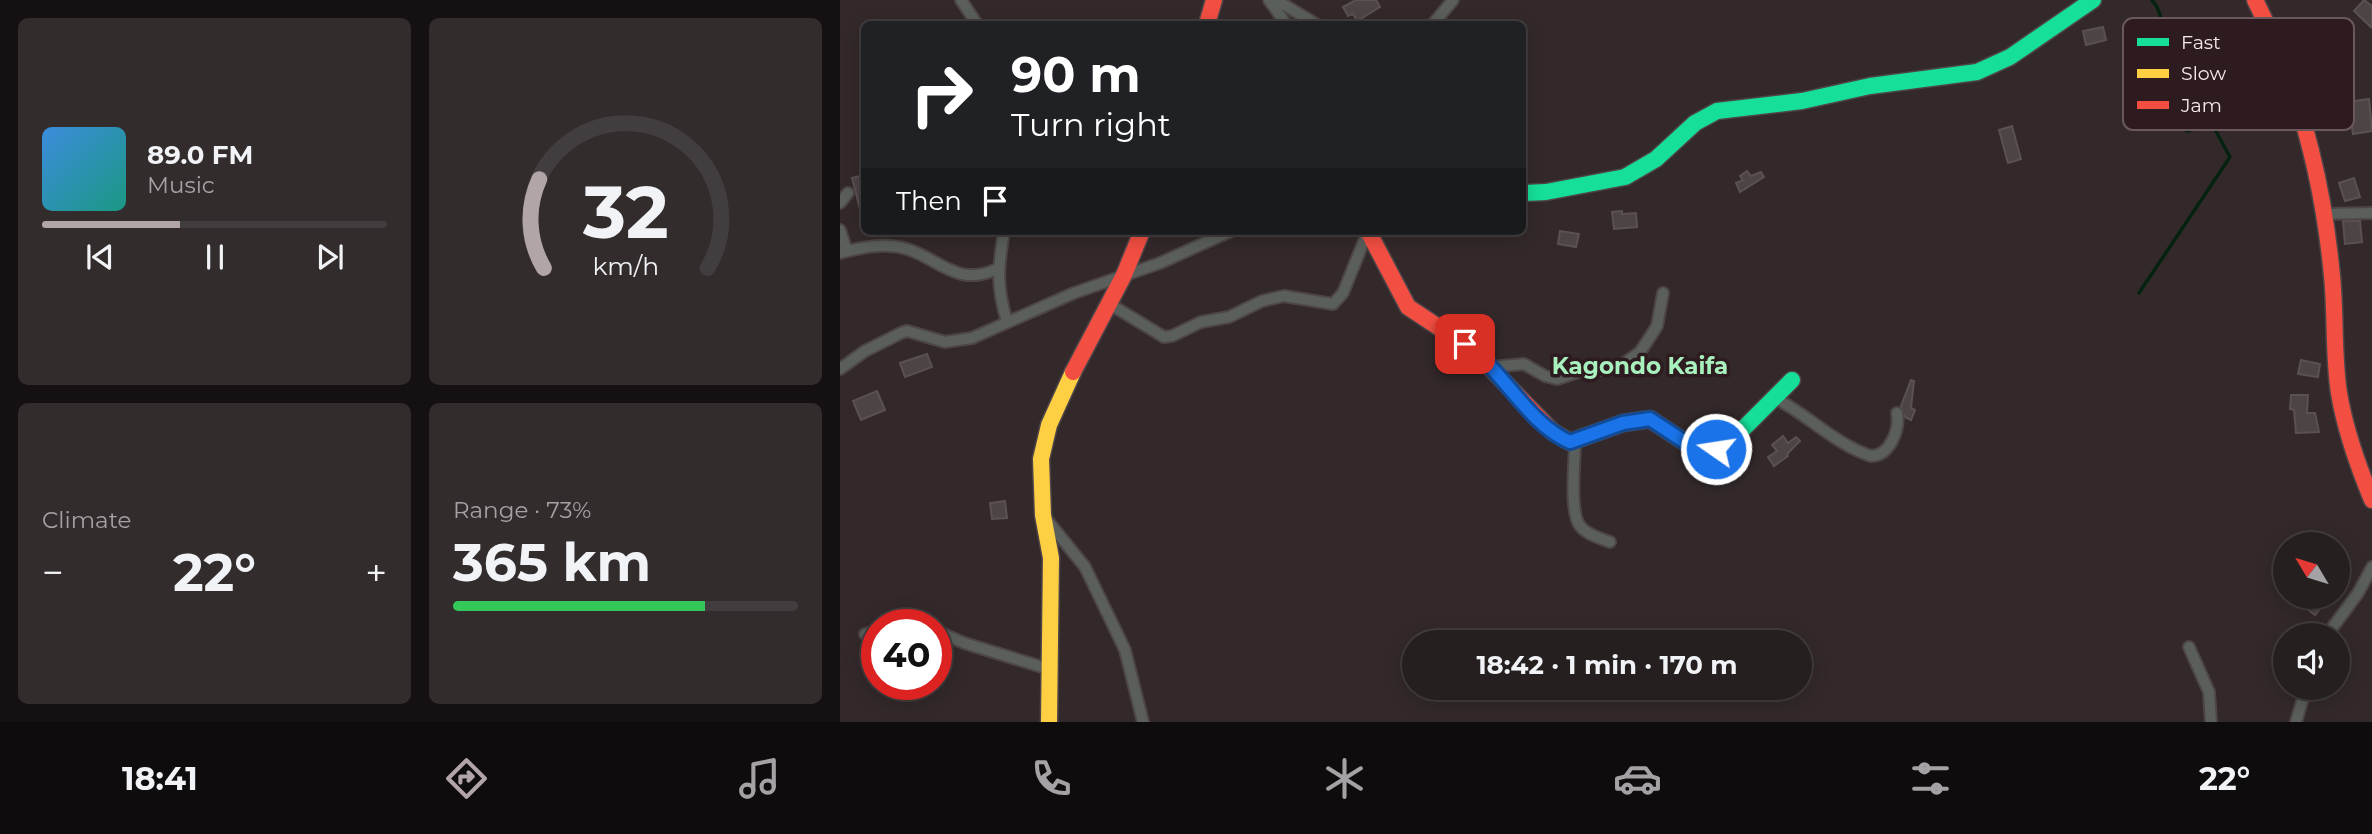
<!DOCTYPE html>
<html lang="en">
<head>
<meta charset="utf-8">
<style>
	:root { --surface:#261f20; --page:#322c2d; --text:#f1f3f6; --muted:#a4a2a5; --line:#423d3e; --accent:#b2a5a7 }
	body { margin:0; font-family:Montserrat,sans-serif; background:var(--page); color:var(--text); height:100vh; display:flex; flex-direction:column; font-size:26px; white-space:nowrap }
	* { box-sizing:border-box; margin:0 }
	p { font-size:23px; color:var(--muted) }
	.icon { flex:none; width:38px; height:38px; fill:none; stroke:currentColor; stroke-width:2; stroke-linecap:round; stroke-linejoin:round }
	.map { position:relative; flex:1; overflow:hidden }
	.side { display:flex; flex-direction:column; gap:18px; padding:18px; background:#151112; width:840px }
	.side>* { flex:none }
	.guide { position:absolute; left:21px; top:21px; width:665px; height:214px; border-radius:10px; box-shadow:0 4px 18px #0003,0 0 0 2px var(--line); background:#202124; color:#fff; overflow:hidden }
	.needle { width:46px; rotate:308deg }
	.tools { position:absolute; left:1433px; top:532px; display:grid; gap:14px }
	.tools a { display:grid; place-items:center; width:77px; height:77px; border-radius:50%; background:var(--surface); box-shadow:0 4px 18px #0003,0 0 0 2px var(--line); font-size:35px }
	.speed { position:absolute; left:21px; top:609px; display:flex; gap:14px; font-size:35px; font-weight:700; text-align:center }
	.speed>* { display:grid; place-content:center; width:91px; height:91px; border-radius:50%; background:var(--surface); box-shadow:0 4px 18px #0003,0 0 0 2px var(--line); line-height:1 }
	.speed .limit { border:10px solid #d22; background:#fff; color:#111 }
	.pin { position:absolute; display:grid; place-items:center; width:60px; height:60px; color:#fff; margin:-30px; border-radius:14px; box-shadow:0 4px 10px #0006 }
	.me { position:absolute; width:77px; margin:-38px; rotate:283deg; stroke-linejoin:round; filter:drop-shadow(0 0 5px #0008) }
	.turn { display:flex; align-items:center; gap:24px; height:147px; padding:0 35px; font-size:32px }
	.turn .icon { width:91px; height:91px; stroke-width:2.5 }
	.turn b { display:block; font-size:49px; line-height:60px }
	.then { display:flex; align-items:center; height:66px; padding:0 35px; background:#0003; gap:14px; font-size:26px }
	.big { font-size:52px; font-weight:700; line-height:1.1 }
	.side .card { flex:1; display:flex; flex-direction:column; justify-content:center; gap:10px; min-width:0; padding:0 24px; border-radius:10px; background:var(--page) }
	.side .dial { align-items:center; gap:0 }
	.dial svg { height:182px; overflow:visible; fill:none; stroke:var(--line); stroke-width:7; stroke-linecap:round; text-anchor:middle }
	.dial text { fill:var(--text); stroke:none }
	.song { display:flex; align-items:center; gap:21px }
	.cover { width:84px; height:84px; border-radius:10px; background:linear-gradient(135deg,hsl(210 70% 55%),hsl(170 70% 35%)) }
	.played { height:7px; border-radius:4px; background:linear-gradient(90deg,var(--accent) 40%,var(--line) 40%) }
	.keys { display:flex; justify-content:space-around; direction:ltr }
	.heat { display:flex; justify-content:space-between; align-items:center; font-size:38px; direction:ltr }
	.charge { height:10px; border-radius:5px; background:linear-gradient(90deg,#34c759 73%,var(--line) 0) }
	.side .tiles { flex:1; display:grid; gap:18px; grid-template-columns:repeat(2,1fr) }
	.trip { position:absolute; left:562px; top:630px; width:410px; height:70px; border-radius:35px; background:var(--surface); box-shadow:0 4px 18px #0003,0 0 0 2px var(--line); font-weight:700; line-height:70px; text-align:center }
	.tabs { display:flex; height:112px; justify-content:space-around; align-items:center; background:#0f0c0d; color:var(--muted) }
	.tabs .icon { width:49px; height:49px }
	.tabs .active { color:var(--accent) }
	.tabs b { font-size:32px; color:var(--text) }
	main { display:flex; flex:1; min-height:0 }
	.map>svg:first-child { display:block }
	.lines { fill:none; stroke-linecap:round; stroke-linejoin:round }
	.stream { stroke:#052210; stroke-width:3.5 }
	.building { fill:#4d4446; stroke:#5b5153; stroke-width:2 }
	.street-casing { stroke:#4d4547; stroke-width:14 }
	.fast-casing { stroke:#4d4547; stroke-width:19 }
	.slow-casing { stroke:#4d4547; stroke-width:19 }
	.jam-casing { stroke:#4d4547; stroke-width:19 }
	.street { stroke:#5a5f5b; stroke-width:10 }
	.fast { stroke:#16e098; stroke-width:16 }
	.slow { stroke:#ffcf43; stroke-width:16 }
	.jam { stroke:#f24e42; stroke-width:16 }
	.route-casing { stroke:#114b97; stroke-width:18 }
	.route { stroke:#1a73e8; stroke-width:12 }
	.labels { text-anchor:middle; stroke-width:7; stroke-linejoin:round; paint-order:stroke }
	.quarter-label { font-size:23px; font-weight:bold; fill:#a8f0bd; stroke:#2e1b1f }
	.key { fill:#2e1b1f; stroke:#6a585c; stroke-width:2 }
	.key-label { font-size:19px; fill:#f6e8ea }
</style>
</head>
<body>
<main>
<section class="side">
<div class="tiles">
<div class="card">
<div class="song"><i class="cover"></i><div><b>89.0 FM</b><p>Music</p></div></div>
<div class="played"></div>
<div class="keys"><svg class="icon" aria-label="previous" viewBox="0 0 24 24"><path d="M18 5L8 12l10 7zM5 5v14"/></svg><svg class="icon" aria-label="pause" viewBox="0 0 24 24"><path d="M8 5v14M16 5v14"/></svg><svg class="icon" aria-label="next" viewBox="0 0 24 24"><path d="M6 5l10 7-10 7zM19 5v14"/></svg></div>
</div>
<div class="card dial"><svg viewBox="0 0 100 80">
<path d="M14 69A42 42 0 1 1 86 69"/>
<path d="M14 69A42 42 0 0 1 12 30" stroke="#b2a5a7"/>
<text x="50" y="56" font-size="32" font-weight="700">32</text>
<text x="50" y="72" font-size="11">km/h</text>
</svg></div>
<div class="card"><p>Climate</p>
<div class="heat"><a>−</a><b class="big">22°</b><a>+</a></div>
</div>
<div class="card"><p>Range · 73%</p><b class="big">365 km</b><div class="charge"></div></div>
</div>
</section>
<div class="map">
<svg width="1532" height="722" viewBox="0 0 1532 722">
	<rect width="100%" height="100%" fill="#33292b"/>
	<g class="lines">
		<path class="stream" d="M 1299,293 L 1390,157 L 1372,124 L 1347,131 C 1340,115 1327,97 1324,80 C 1319,56 1330,20 1312,0"/>
	</g>
	<g class="building">
		<path d="M 516,0 L 536,0 L 540,7 L 517,21 L 513,14 L 508,16 L 503,7 Z"/>
		<path d="M 1524,0 L 1532,6 L 1532,28 L 1514,11 Z"/>
		<path d="M 1263,27 L 1266,40 L 1246,45 L 1243,31 Z"/>
		<path d="M 1529,99 L 1532,131 L 1513,134 L 1508,102 Z"/>
		<path d="M 1172,126 L 1181,159 L 1168,163 L 1159,130 Z"/>
		<path d="M 907,171 L 911,176 L 921,172 L 924,177 L 900,192 L 896,183 L 903,180 L 900,176 Z"/>
		<path d="M 24,175 L 24,213 L 21,213 L 12,178 Z"/>
		<path d="M 1514,178 L 1520,197 L 1505,201 L 1499,183 Z"/>
		<path d="M 782,211 L 782,214 L 796,213 L 797,227 L 774,229 L 772,212 Z"/>
		<path d="M 1503,221 L 1520,221 L 1522,242 L 1505,244 Z"/>
		<path d="M 720,231 L 739,234 L 736,247 L 718,244 Z"/>
		<path d="M 87,354 L 92,367 L 65,377 L 60,363 Z"/>
		<path d="M 1461,360 L 1480,364 L 1478,377 L 1458,374 Z"/>
		<path d="M 1071,380 L 1074,381 L 1071,408 L 1075,410 L 1071,420 L 1065,417 L 1061,406 Z"/>
		<path d="M 37,391 L 45,410 L 21,420 L 13,401 Z"/>
		<path d="M 1451,395 L 1468,395 L 1467,413 L 1475,413 L 1479,432 L 1456,433 L 1454,410 L 1450,409 Z"/>
		<path d="M 943,436 L 948,443 L 956,437 L 960,441 L 947,454 L 948,456 L 934,466 L 928,457 L 937,451 L 932,445 Z"/>
		<path d="M 165,501 L 167,518 L 152,519 L 150,503 Z"/>
		<path d="M 1452,597 L 1470,597 L 1482,606 L 1475,615 Z"/>
	</g>
	<g class="lines">
		<defs>
			<g id="street">
				<path d="M 121,0 L 137,24"/>
				<path d="M 429,0 L 446,24"/>
				<path d="M 436,0 L 476,24"/>
				<path d="M 593,24 L 613,0"/>
				<path d="M 0,203 L 8,193"/>
				<path d="M 1483,214 L 1532,213"/>
				<path d="M 0,230 L 7,251"/>
				<path d="M 164,231 C 158,269 156,284 167,322"/>
				<path d="M 0,253 C 15,249 34,245 49,246 C 92,247 111,291 157,269"/>
				<path d="M 268,303 L 324,337 L 332,336 L 361,322 L 389,317 L 422,301 L 444,296 L 493,304 L 503,293 L 528,231"/>
				<path d="M 651,367 L 684,364 L 705,376 L 717,379 L 741,371 L 776,369 L 800,352 L 810,337 L 817,326 L 823,293"/>
				<path d="M 0,369 L 25,351 L 61,333 L 67,331 L 105,342 L 132,338 L 234,293 L 320,263 L 391,231"/>
				<path d="M 935,398 C 968,415 996,445 1031,456 C 1050,456 1060,429 1057,413"/>
				<path d="M 735,441 C 735,460 729,512 740,526 C 747,535 760,538 770,542"/>
				<path d="M 207,520 L 245,567 L 273,625 L 285,650 L 303,722"/>
				<path d="M 96,631 L 124,643 L 212,670"/>
				<path d="M 25,634 L 37,631"/>
				<path d="M 1487,635 L 1518,593 L 1532,567"/>
				<path d="M 1349,647 L 1369,692 L 1371,722"/>
				<path d="M 1456,722 L 1466,688"/>
			</g>
			<g id="fast">
				<path d="M 682,193 L 706,192 L 785,177 L 816,159 L 855,123 L 877,111 L 962,101 L 1030,86 L 1137,72 L 1170,57 L 1253,0"/>
				<path d="M 804,420 L 810,419 L 855,449 L 868,452 L 902,430 L 952,380"/>
			</g>
			<path id="slow" d="M 209,722 L 211,558 L 203,515 L 201,459 L 209,425 L 233,372"/>
			<g id="jam">
				<path d="M 1415,0 C 1459,86 1483,180 1492,276 C 1496,315 1493,354 1499,393 C 1505,430 1518,466 1532,500"/>
				<path d="M 367,24 L 374,0"/>
				<path d="M 528,231 L 568,307 L 633,350 L 713,432 L 730,442 L 783,423 L 804,420"/>
				<path d="M 233,372 L 284,275 L 302,231"/>
			</g>
		</defs>
		<use href="#street" class="street-casing"/>
		<use href="#fast" class="fast-casing"/>
		<use href="#slow" class="slow-casing"/>
		<use href="#jam" class="jam-casing"/>
		<use href="#street" class="street"/>
		<use href="#fast" class="fast"/>
		<use href="#slow" class="slow"/>
		<use href="#jam" class="jam"/>
	</g>
	<g class="lines">
		<defs>
			<path id="route" d="M 625,344 C 663,370 688,424 730,442 L 783,423 L 810,419 L 860,452 L 876,449"/>
		</defs>
		<use href="#route" class="route-casing"/>
		<use href="#route" class="route"/>
	</g>
	<g class="labels">
		<g class="quarter-label">
			<text x="800" y="374">Kagondo Kaifa</text>
		</g>
	</g>
	<rect x="1283" y="18" width="231" height="112" rx="10" class="key"/>
	<rect x="1297" y="38" width="32" height="8" fill="#16e098"/>
	<rect x="1297" y="69" width="32" height="9" fill="#ffcf43"/>
	<rect x="1297" y="101" width="32" height="8" fill="#f24e42"/>
	<g class="key-label">
		<text x="1341" y="49">Fast</text>
		<text x="1341" y="80">Slow</text>
		<text x="1341" y="112">Jam</text>
	</g>
</svg>
<div class="tools">
<a><svg class="needle" viewBox="-14 -14 28 28"><path d="M0-13l5 13h-10z" fill="#e53935"/><path d="M0 13l5-13h-10z" fill="#a4a2a5"/></svg></a>
<a><svg class="icon" aria-label="sound" viewBox="0 0 24 24"><path d="M4 9h4l5-4v14l-5-4H4zM17 9q2 3 0 6"/></svg></a>
</div>
<div class="speed"><div class="limit">40</div></div>
<div class="pin" style="left:625px;top:344px;background:#d93025"><svg class="icon" aria-label="arrive" viewBox="0 0 24 24"><path d="M6 21V4h12l-3 4 3 4H6"/></svg></div>
<svg class="me" style="left:876px;top:449px" viewBox="-20 -20 40 40"><circle r="17" fill="#1a73e8" stroke="#fff" stroke-width="3"/><path d="M0-11L8 9 0 5-8 9z" fill="#fff"/></svg>
<div class="trip">18:42 · 1 min · 170 m</div>
<div class="guide">
<div class="turn"><svg class="icon" aria-label="right" viewBox="0 0 24 24"><path d="M7 20v-9h11M14 6l5 5-5 5"/></svg><div><b>90 m</b>Turn right</div></div>
<div class="then">Then<svg class="icon" aria-label="arrive" viewBox="0 0 24 24"><path d="M6 21V4h12l-3 4 3 4H6"/></svg></div>
</div>
</div>
</main>
<nav class="tabs">
<b>18:41</b>
<svg class="icon active" aria-label="directions" viewBox="0 0 24 24"><path d="M12 3l9 9-9 9-9-9zM9 14v-3h6M13 9l2 2-2 2"/></svg>
<svg class="icon" aria-label="music" viewBox="0 0 24 24"><path d="M9 18V5l10-2v13"/><circle cx="6" cy="18" r="3"/><circle cx="16" cy="16" r="3"/></svg>
<svg class="icon" aria-label="phone" viewBox="0 0 24 24"><path d="M5 4h4l2 5-3 2q2 4 5 5l2-3 5 2v4C11 20 4 13 5 4z"/></svg>
<svg class="icon" aria-label="climate" viewBox="0 0 24 24"><path d="M12 3v18M4 7l16 10M4 17L20 7"/></svg>
<svg class="icon" aria-label="car" viewBox="0 0 24 24"><path d="M5 17H2v-5l4-1 3-4h7l3 4 3 1v5h-3M9 17h6M6 11h13"/><circle cx="7" cy="17" r="2"/><circle cx="17" cy="17" r="2"/></svg>
<svg class="icon" aria-label="filters" viewBox="0 0 24 24"><path d="M4 7h16M4 17h16"/><circle cx="9" cy="7" r="2"/><circle cx="15" cy="17" r="2"/></svg>
<b>22°</b>
</nav>
</body>
</html>
